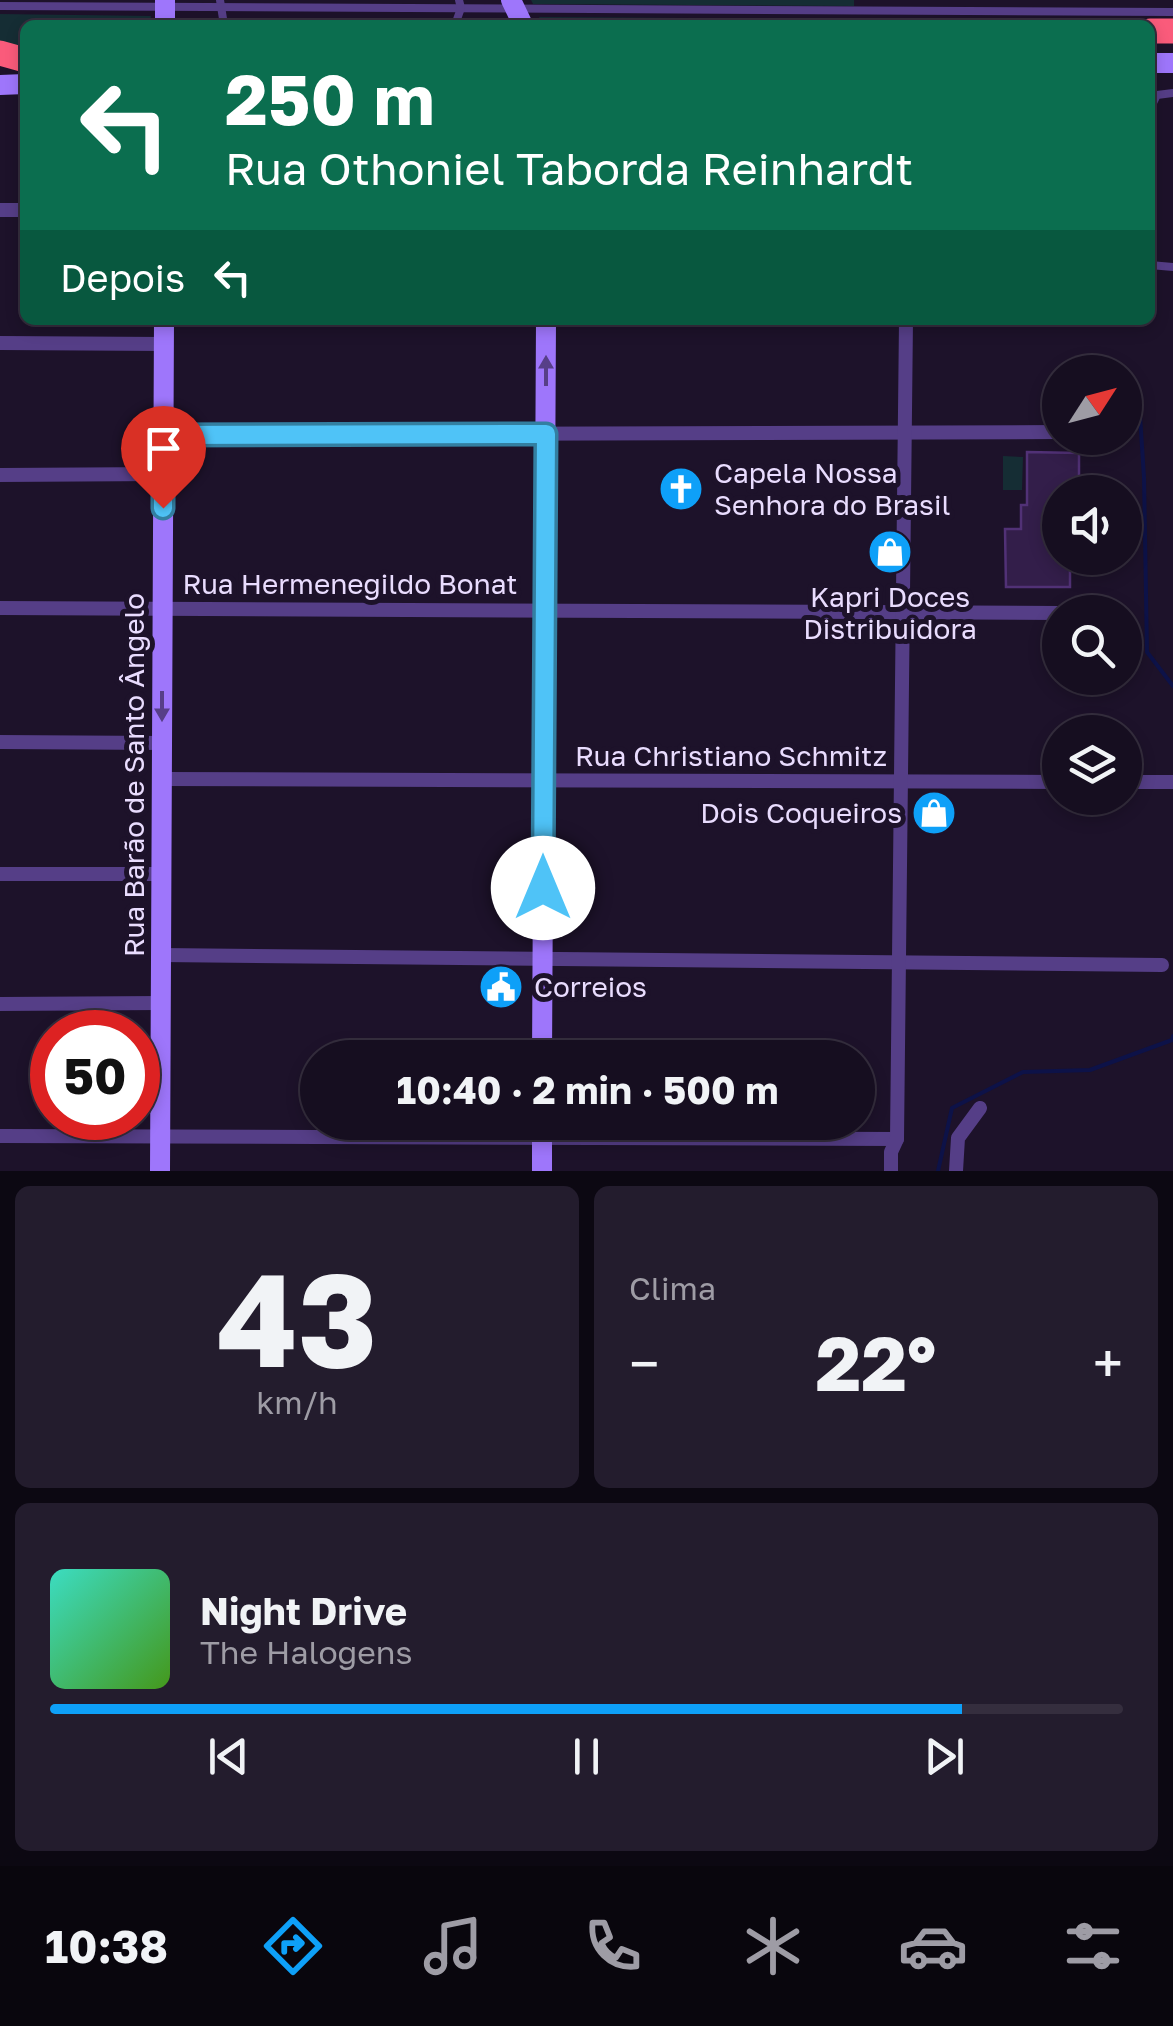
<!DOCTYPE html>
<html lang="pt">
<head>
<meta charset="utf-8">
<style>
	:root { --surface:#160e20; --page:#231c2d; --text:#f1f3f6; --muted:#9e9ca5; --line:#352e3e; --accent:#0ea0f8 }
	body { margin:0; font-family:"Golos Text",sans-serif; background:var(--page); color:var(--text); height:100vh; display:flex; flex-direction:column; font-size:38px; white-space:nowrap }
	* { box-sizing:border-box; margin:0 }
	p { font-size:32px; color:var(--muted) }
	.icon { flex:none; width:55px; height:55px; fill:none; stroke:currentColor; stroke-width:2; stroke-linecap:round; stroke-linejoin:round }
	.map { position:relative; height:1171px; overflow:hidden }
	.details { display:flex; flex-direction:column; gap:15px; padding:15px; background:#0c0812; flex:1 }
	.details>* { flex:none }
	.hud { position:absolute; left:20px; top:20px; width:1135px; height:305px; border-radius:15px; box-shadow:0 5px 15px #0003,0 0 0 2px var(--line); background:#0b6e4f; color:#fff; overflow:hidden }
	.needle { width:65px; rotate:54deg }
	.fabs { position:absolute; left:1042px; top:355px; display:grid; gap:20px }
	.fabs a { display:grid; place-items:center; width:100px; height:100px; border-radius:50%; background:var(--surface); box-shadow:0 5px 15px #0003,0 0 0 2px var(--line); font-size:50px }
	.speed { position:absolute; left:30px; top:1010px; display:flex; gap:20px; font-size:50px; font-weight:700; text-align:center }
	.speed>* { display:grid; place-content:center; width:130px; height:130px; border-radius:50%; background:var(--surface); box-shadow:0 5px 15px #0003,0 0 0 2px var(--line); line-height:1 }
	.speed .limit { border:15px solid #d22; background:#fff; color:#111 }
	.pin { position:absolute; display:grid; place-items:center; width:85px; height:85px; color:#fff; margin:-102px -42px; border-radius:50% 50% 50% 0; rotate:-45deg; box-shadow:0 0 10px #0007 }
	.pin .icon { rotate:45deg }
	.me { position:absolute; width:110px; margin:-55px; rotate:0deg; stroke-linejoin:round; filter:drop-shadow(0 0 8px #0008) }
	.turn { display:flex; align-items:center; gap:35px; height:210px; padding:0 40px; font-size:45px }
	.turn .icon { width:130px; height:130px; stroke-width:2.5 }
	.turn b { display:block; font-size:70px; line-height:85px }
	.then { display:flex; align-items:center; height:95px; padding:0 40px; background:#0003; gap:20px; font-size:38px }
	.big { font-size:75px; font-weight:700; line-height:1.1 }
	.details .tile { flex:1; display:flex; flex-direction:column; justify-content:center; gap:15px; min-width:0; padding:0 35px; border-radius:15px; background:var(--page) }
	.details .dial { align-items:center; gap:0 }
	.dial b { font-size:130px; line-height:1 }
	.song { display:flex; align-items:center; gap:30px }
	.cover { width:120px; height:120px; border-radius:15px; background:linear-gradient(135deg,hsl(170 70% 55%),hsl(100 70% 35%)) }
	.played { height:10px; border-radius:5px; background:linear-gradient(90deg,var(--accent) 85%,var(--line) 85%) }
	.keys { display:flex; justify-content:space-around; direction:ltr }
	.heat { display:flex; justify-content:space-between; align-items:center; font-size:55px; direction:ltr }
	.details .tiles { flex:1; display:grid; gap:15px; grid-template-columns:1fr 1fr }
	.tile:last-child { grid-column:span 2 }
	.trip { position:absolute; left:300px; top:1040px; width:575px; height:100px; border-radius:50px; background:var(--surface); box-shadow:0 5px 15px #0003,0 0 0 2px var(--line); font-weight:700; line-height:100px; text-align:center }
	.tab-bar { display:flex; height:160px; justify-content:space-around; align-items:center; background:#09060d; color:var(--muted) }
	.tab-bar .icon { width:70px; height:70px }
	.tab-bar .on { color:var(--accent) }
	.tab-bar b { font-size:45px; color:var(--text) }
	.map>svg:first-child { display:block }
	.green { fill:#152d34 }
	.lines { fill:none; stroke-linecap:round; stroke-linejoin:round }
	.stream { stroke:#0d1248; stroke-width:4 }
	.building { fill:#331e4a; stroke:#513176; stroke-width:2.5 }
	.lane { stroke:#553e87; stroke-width:8 }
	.street { stroke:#553e87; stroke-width:14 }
	.secondary { stroke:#9e76fb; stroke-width:20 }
	.highway { stroke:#fa5b7b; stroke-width:25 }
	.oneway { fill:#573f88 }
	.route-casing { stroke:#337fa1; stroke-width:25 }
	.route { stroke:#4fc3f7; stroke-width:18 }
	.labels { text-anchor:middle; stroke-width:10; stroke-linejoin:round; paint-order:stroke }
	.poi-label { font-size:28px; fill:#e9dcfe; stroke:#1d122a; text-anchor:start }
	.street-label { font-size:28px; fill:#e9dcfe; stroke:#1d122a }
</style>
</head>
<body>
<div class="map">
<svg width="1173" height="1171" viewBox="0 0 1173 1171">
	<rect width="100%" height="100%" fill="#1d122a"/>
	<g class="green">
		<path d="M 531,0 L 854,0 L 854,6 L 533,4 Z"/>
		<path d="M 0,14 L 151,16 L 150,25 L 25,25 L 25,51 L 0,45 Z"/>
		<path d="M 539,17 L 854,19 L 854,24 L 543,25 Z"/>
		<path d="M 1003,456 L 1023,457 L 1022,490 L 1003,490 Z"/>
	</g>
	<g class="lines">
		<g class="stream">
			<path d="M 1138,386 L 1144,477 L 1147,652 L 1173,686"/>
			<path d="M 938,1171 L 952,1108 L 1023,1072 L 1090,1070 L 1172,1040 L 1173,1036"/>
		</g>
	</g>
	<path class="building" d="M 1027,452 L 1079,453 L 1079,492 L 1060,492 L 1060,558 L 1070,558 L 1070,587 L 1006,587 L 1005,529 L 1021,529 L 1021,505 L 1027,505 Z"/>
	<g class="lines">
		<g class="lane">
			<path d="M 220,0 L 224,25"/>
			<path d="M 0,6 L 1173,12"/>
			<path d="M 455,25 L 461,8 L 459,0"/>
			<path d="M 1150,212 L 1153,103 L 1157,95 L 1173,93"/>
			<path d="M 1150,265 L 1173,267"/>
		</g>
		<g class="street">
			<path d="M 0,210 L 25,210"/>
			<path d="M 0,343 L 164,344"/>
			<path d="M 163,435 L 1060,432"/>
			<path d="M 0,475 L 163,474"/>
			<path d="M 0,608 L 1060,613"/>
			<path d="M 0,742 L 162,743"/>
			<path d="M 162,779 L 1060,782"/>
			<path d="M 1125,782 L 1173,782"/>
			<path d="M 0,874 L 161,874"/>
			<path d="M 161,955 L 1162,965"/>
			<path d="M 0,1004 L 161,1003"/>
			<path d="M 0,1136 L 897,1139"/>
			<path d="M 891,1171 L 891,1152 L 897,1139 L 906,320"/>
			<path d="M 956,1171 L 958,1138 L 980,1108"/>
		</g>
		<g class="secondary">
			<path d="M 511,0 L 523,25"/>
			<path d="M 165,25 L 165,0"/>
			<path d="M 1150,63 L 1173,63"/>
			<path d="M 0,85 L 25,84"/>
			<path d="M 542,1058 L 546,320"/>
			<path d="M 160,1171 L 164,320"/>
			<path d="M 542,1171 L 542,1122"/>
		</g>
		<g class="highway">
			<path d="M 1150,31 L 1173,31"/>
			<path d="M 0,53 L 25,60"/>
		</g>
	</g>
	<defs><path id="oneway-solid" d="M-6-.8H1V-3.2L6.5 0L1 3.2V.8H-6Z" transform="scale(2.5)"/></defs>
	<g class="oneway">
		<use href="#oneway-solid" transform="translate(546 371) rotate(-90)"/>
		<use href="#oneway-solid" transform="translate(162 706) rotate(90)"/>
	</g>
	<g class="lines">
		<defs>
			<path id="route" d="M 163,508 L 163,435 L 546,434 L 543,888"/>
		</defs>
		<use href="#route" class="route-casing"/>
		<use href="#route" class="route"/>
	</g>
	<defs>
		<symbol id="church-disc" viewBox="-11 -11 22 22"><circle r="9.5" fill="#0ea0f8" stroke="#1d122a"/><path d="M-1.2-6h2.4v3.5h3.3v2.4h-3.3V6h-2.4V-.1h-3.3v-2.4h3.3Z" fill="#fff"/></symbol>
		<symbol id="shop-disc" viewBox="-11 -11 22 22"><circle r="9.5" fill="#0ea0f8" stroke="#1d122a"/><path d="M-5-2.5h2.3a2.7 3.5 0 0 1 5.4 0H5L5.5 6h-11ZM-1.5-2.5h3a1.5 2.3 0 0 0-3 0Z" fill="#fff"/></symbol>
		<symbol id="civic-disc" viewBox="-11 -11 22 22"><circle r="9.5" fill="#0ea0f8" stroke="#1d122a"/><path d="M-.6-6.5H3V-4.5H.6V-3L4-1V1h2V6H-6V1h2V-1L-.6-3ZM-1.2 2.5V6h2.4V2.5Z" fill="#fff"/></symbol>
	</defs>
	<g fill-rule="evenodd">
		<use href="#church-disc" x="656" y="464" width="50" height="50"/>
		<use href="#shop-disc" x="865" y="527" width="50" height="50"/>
		<use href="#shop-disc" x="909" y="788" width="50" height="50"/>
		<use href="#civic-disc" x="476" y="962" width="50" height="50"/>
	</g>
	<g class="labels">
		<g class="poi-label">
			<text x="714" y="483">Capela Nossa<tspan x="714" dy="32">Senhora do Brasil</tspan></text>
			<text x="890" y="607" text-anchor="middle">Kapri Doces<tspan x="890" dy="32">Distribuidora</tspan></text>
			<text x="902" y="823" text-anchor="end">Dois Coqueiros</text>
			<text x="534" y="997">Correios</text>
		</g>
		<g class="street-label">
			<text x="350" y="594">Rua Hermenegildo Bonat</text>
			<text x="731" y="766">Rua Christiano Schmitz</text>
			<text transform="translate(134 775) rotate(-90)" y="10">Rua Barão de Santo Ângelo</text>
		</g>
	</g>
</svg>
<div class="fabs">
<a><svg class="needle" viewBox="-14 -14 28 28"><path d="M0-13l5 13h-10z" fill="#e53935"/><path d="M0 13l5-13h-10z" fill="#9e9ca5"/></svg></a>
<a><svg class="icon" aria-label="sound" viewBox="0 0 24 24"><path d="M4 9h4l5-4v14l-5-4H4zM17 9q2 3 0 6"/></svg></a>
<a><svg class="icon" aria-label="search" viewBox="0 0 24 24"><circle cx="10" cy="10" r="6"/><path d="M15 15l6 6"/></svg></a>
<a><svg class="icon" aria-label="layers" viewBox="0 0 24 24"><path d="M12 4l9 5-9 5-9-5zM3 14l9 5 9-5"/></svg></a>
</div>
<div class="speed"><div class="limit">50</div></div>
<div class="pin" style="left:163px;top:508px;background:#d93025"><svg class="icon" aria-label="arrive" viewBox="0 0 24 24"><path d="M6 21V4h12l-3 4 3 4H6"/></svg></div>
<svg class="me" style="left:543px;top:888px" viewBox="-20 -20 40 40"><circle r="19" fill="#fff"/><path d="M0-13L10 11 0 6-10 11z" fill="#4fc3f7"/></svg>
<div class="trip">10:40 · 2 min · 500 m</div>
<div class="hud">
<div class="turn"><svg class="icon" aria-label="left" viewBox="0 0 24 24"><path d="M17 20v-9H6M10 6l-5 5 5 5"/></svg><div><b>250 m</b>Rua Othoniel Taborda Reinhardt</div></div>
<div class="then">Depois<svg class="icon" aria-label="left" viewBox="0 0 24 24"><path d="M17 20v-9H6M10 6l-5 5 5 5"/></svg></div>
</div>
</div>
<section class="details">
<div class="tiles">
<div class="tile dial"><b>43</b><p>km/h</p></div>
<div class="tile"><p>Clima</p>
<div class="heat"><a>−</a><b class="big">22°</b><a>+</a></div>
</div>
<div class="tile">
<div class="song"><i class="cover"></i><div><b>Night Drive</b><p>The Halogens</p></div></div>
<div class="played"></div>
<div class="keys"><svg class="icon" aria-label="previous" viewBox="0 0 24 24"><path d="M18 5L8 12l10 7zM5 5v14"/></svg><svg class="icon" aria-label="pause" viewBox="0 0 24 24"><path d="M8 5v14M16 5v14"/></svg><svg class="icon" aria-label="next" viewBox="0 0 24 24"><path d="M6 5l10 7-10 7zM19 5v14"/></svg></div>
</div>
</div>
</section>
<nav class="tab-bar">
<b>10:38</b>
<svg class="icon on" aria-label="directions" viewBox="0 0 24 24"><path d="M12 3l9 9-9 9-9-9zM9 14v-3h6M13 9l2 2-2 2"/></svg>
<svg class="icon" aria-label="music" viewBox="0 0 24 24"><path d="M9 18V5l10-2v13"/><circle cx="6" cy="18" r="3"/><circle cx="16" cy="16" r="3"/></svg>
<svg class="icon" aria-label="phone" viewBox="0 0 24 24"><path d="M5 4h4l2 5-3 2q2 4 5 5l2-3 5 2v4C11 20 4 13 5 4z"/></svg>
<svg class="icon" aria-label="climate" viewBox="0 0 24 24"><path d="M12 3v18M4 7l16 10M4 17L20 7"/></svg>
<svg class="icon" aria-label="car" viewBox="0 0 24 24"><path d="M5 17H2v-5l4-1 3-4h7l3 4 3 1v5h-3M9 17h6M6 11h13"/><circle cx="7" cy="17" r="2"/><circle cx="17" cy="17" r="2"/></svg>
<svg class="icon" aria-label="filters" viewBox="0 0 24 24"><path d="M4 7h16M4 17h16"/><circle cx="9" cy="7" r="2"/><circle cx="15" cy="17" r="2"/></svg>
</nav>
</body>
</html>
